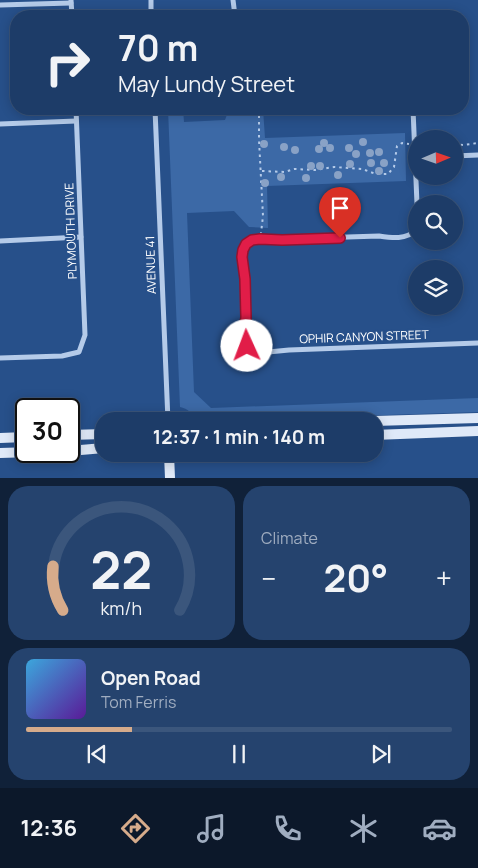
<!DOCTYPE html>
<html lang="en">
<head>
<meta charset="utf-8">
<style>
	:root { --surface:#1d3c68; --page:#25436e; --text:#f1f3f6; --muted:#a0adc0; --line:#3b567c; --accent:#d6ab8b }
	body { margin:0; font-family:Manrope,sans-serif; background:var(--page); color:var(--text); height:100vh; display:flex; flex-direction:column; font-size:19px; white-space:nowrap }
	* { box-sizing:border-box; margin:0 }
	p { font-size:16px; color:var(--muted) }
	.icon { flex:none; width:28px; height:28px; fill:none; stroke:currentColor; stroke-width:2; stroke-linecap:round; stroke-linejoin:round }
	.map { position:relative; height:478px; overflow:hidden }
	.panel { display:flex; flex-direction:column; gap:8px; padding:8px; background:#102139; flex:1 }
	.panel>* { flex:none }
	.banner { position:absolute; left:10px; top:10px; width:459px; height:105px; border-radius:20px; box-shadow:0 2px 12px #0003,0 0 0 1px var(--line); background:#1d3c68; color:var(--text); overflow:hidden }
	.needle { width:32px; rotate:88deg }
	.fabs { position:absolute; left:408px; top:130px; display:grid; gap:10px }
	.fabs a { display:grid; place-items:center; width:55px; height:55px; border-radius:50%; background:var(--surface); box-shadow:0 2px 12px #0003,0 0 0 1px var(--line); font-size:25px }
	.speed { position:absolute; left:15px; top:398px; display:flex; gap:10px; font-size:25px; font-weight:700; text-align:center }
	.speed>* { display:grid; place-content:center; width:65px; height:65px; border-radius:50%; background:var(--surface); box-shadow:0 2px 12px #0003,0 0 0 1px var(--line); line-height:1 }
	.speed .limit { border:2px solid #111; border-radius:8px; background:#fff; color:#111 }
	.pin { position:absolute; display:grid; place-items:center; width:42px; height:42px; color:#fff; margin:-51px -21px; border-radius:50% 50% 50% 0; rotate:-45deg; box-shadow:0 0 5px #0007 }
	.pin .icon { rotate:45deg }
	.me { position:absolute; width:55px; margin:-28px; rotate:358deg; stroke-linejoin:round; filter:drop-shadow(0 0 4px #0008) }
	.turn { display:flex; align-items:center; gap:18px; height:105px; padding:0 25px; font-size:22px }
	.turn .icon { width:65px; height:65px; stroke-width:2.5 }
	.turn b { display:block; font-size:35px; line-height:42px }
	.big { font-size:38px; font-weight:700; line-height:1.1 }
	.panel .widget { flex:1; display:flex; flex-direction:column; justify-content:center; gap:8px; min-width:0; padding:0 18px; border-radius:20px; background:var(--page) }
	.panel .dial { align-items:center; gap:0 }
	.dial svg { height:130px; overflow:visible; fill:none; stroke:var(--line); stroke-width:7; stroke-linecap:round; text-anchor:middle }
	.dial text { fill:var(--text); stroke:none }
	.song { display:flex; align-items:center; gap:15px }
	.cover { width:60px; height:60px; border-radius:8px; background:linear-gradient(135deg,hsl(200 70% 55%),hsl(270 70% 35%)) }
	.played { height:5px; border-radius:2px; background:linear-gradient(90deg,var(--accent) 25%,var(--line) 25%) }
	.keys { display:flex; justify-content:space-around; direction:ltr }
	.heat { display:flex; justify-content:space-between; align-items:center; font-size:28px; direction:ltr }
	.panel .tiles { flex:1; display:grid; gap:8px; grid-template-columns:1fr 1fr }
	.widget:last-child { grid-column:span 2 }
	.trip { position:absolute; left:95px; top:412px; width:288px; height:50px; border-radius:20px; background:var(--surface); box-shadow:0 2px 12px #0003,0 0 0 1px var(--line); font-weight:700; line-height:50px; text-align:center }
	.dock { display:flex; height:80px; justify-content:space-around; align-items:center; background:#0c182a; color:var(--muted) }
	.dock .icon { width:35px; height:35px }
	.dock .current { color:var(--accent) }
	.dock b { font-size:22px; color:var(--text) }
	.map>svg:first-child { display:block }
	.green { fill:#3c69a6 }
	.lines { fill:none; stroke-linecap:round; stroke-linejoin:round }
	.path { stroke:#b5cbe9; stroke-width:2; stroke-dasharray:2.5 4; stroke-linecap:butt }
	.street { stroke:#b5cbe9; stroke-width:5 }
	.secondary { stroke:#dfe9f8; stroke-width:10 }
	.tree { fill:#89a2c6 }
	.route-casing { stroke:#92132f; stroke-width:12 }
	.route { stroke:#e11d48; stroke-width:9 }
	.labels { text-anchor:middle; stroke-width:4; stroke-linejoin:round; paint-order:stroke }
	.street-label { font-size:12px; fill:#fff; stroke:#27508a }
</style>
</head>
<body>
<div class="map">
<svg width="478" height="478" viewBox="0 0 478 478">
	<rect width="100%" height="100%" fill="#27508a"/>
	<path class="green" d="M 168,109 L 183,109 L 184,122 L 225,120 L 229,109 L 263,109 L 265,138 L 405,133 L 406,181 L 267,186 L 268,228 L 249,227 L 234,211 L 187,213 L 194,392 L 211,408 L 478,398 L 478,412 L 196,421 C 195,415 187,408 180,407 Z"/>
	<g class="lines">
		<g class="path">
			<path d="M 259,109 L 259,140 L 263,216 L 261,233"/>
			<path d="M 454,144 L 463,145 L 478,143"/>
			<path d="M 262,171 L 285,172 L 294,169 L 315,170 L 334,167 L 362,169 L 376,174 L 388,174 L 394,167 L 397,146 L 402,143 L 409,144"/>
			<path d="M 176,419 L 186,419 L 186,421"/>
			<path d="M 149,421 L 149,420 L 161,419"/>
			<path d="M 153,454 L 154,463 L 160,461"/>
			<path d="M 179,461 L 184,462 L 184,454"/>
		</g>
		<g class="street">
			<path d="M 71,0 L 72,16"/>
			<path d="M 151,0 L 151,16"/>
			<path d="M 233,0 L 235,16"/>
			<path d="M 0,5 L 71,3"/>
			<path d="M 155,109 L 168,421"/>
			<path d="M 413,109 L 417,204"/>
			<path d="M 0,124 L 76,121"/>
			<path d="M 454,156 L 478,155"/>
			<path d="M 416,230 C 406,240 392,238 379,236 L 252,240 L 243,250 L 242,257 L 245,279 L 246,317 L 244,339 L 247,346 L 258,353 L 289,350 L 478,343"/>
			<path d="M 0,241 L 81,237"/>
			<path d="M 0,358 L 62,356 L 79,352 L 85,335 L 76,109"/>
		</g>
		<g class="secondary">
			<path d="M 374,421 L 478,418"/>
			<path d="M 69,435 L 104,434"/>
			<path d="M 374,435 L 478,431"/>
			<path d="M 0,438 L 26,437"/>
			<path d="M 69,451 L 104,448"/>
			<path d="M 0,453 L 65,451"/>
			<path d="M 169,454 L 170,478"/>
		</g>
	</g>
	<g class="tree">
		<circle cx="363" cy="142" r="4"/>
		<circle cx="324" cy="143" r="4"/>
		<circle cx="264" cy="144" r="4"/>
		<circle cx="284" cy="147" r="4"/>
		<circle cx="330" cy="148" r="4"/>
		<circle cx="349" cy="148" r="4"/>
		<circle cx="319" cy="149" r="4"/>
		<circle cx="295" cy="150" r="4"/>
		<circle cx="379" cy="152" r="4"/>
		<circle cx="370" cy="153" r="4"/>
		<circle cx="356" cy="154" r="4"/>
		<circle cx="371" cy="163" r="4"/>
		<circle cx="384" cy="163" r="4"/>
		<circle cx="350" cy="164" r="4"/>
		<circle cx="311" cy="166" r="4"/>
		<circle cx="320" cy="166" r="4"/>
		<circle cx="379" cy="171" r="4"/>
		<circle cx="338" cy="175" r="4"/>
		<circle cx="281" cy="177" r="4"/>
		<circle cx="306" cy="178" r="4"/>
		<circle cx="265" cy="183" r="4"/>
	</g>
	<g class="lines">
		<defs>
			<path id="route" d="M 247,346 L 244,338 L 246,317 L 245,279 L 242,257 L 243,250 L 246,244 L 252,240 L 260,239 L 282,240 L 340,238"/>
		</defs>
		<use href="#route" class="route-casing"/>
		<use href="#route" class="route"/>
	</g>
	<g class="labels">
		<g class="street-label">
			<text transform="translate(71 231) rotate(-92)" y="4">PLYMOUTH DRIVE</text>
			<text transform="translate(151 265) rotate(-92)" y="4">AVENUE 41</text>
			<text transform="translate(364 337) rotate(-2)" y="4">OPHIR CANYON STREET</text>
		</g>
	</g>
</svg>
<div class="fabs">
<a><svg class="needle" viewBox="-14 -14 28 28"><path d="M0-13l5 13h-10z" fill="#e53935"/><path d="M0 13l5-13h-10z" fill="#a0adc0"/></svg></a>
<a><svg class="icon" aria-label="search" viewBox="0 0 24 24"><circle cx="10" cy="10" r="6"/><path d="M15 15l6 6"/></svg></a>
<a><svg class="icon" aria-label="layers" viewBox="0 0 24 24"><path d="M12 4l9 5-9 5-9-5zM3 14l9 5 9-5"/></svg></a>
</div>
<div class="speed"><div class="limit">30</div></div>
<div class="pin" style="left:340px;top:238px;background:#d93025"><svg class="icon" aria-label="arrive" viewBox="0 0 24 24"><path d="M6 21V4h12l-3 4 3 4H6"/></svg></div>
<svg class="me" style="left:247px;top:346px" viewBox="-20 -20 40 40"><circle r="19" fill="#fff"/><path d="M0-13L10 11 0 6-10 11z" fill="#e11d48"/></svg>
<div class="trip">12:37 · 1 min · 140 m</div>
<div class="banner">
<div class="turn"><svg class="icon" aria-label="right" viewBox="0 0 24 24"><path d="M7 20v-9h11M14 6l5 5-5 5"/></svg><div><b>70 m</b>May Lundy Street</div></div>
</div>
</div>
<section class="panel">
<div class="tiles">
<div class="widget dial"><svg viewBox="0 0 100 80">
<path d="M14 69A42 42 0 1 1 86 69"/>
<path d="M14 69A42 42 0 0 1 8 42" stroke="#d6ab8b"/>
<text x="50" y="56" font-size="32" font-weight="700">22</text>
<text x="50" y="72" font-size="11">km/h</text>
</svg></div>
<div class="widget"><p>Climate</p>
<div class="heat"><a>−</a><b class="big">20°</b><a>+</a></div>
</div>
<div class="widget">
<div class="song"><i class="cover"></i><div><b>Open Road</b><p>Tom Ferris</p></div></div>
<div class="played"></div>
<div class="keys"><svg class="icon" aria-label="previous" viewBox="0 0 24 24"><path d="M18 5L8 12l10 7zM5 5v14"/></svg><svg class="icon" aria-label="pause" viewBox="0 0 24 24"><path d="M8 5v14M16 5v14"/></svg><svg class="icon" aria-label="next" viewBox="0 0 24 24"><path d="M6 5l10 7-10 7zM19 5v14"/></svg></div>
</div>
</div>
</section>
<nav class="dock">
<b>12:36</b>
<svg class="icon current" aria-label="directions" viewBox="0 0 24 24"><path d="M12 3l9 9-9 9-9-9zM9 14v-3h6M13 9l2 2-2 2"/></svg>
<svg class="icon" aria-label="music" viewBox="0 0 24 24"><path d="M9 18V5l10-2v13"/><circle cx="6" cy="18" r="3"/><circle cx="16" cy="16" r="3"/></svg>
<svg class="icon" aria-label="phone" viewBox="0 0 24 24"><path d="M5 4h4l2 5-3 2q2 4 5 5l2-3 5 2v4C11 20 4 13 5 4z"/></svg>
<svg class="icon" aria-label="climate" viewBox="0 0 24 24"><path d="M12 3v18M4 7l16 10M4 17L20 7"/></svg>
<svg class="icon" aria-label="car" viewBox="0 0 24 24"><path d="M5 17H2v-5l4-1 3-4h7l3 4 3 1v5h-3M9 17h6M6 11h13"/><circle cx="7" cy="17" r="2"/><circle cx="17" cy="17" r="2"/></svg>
</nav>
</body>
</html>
